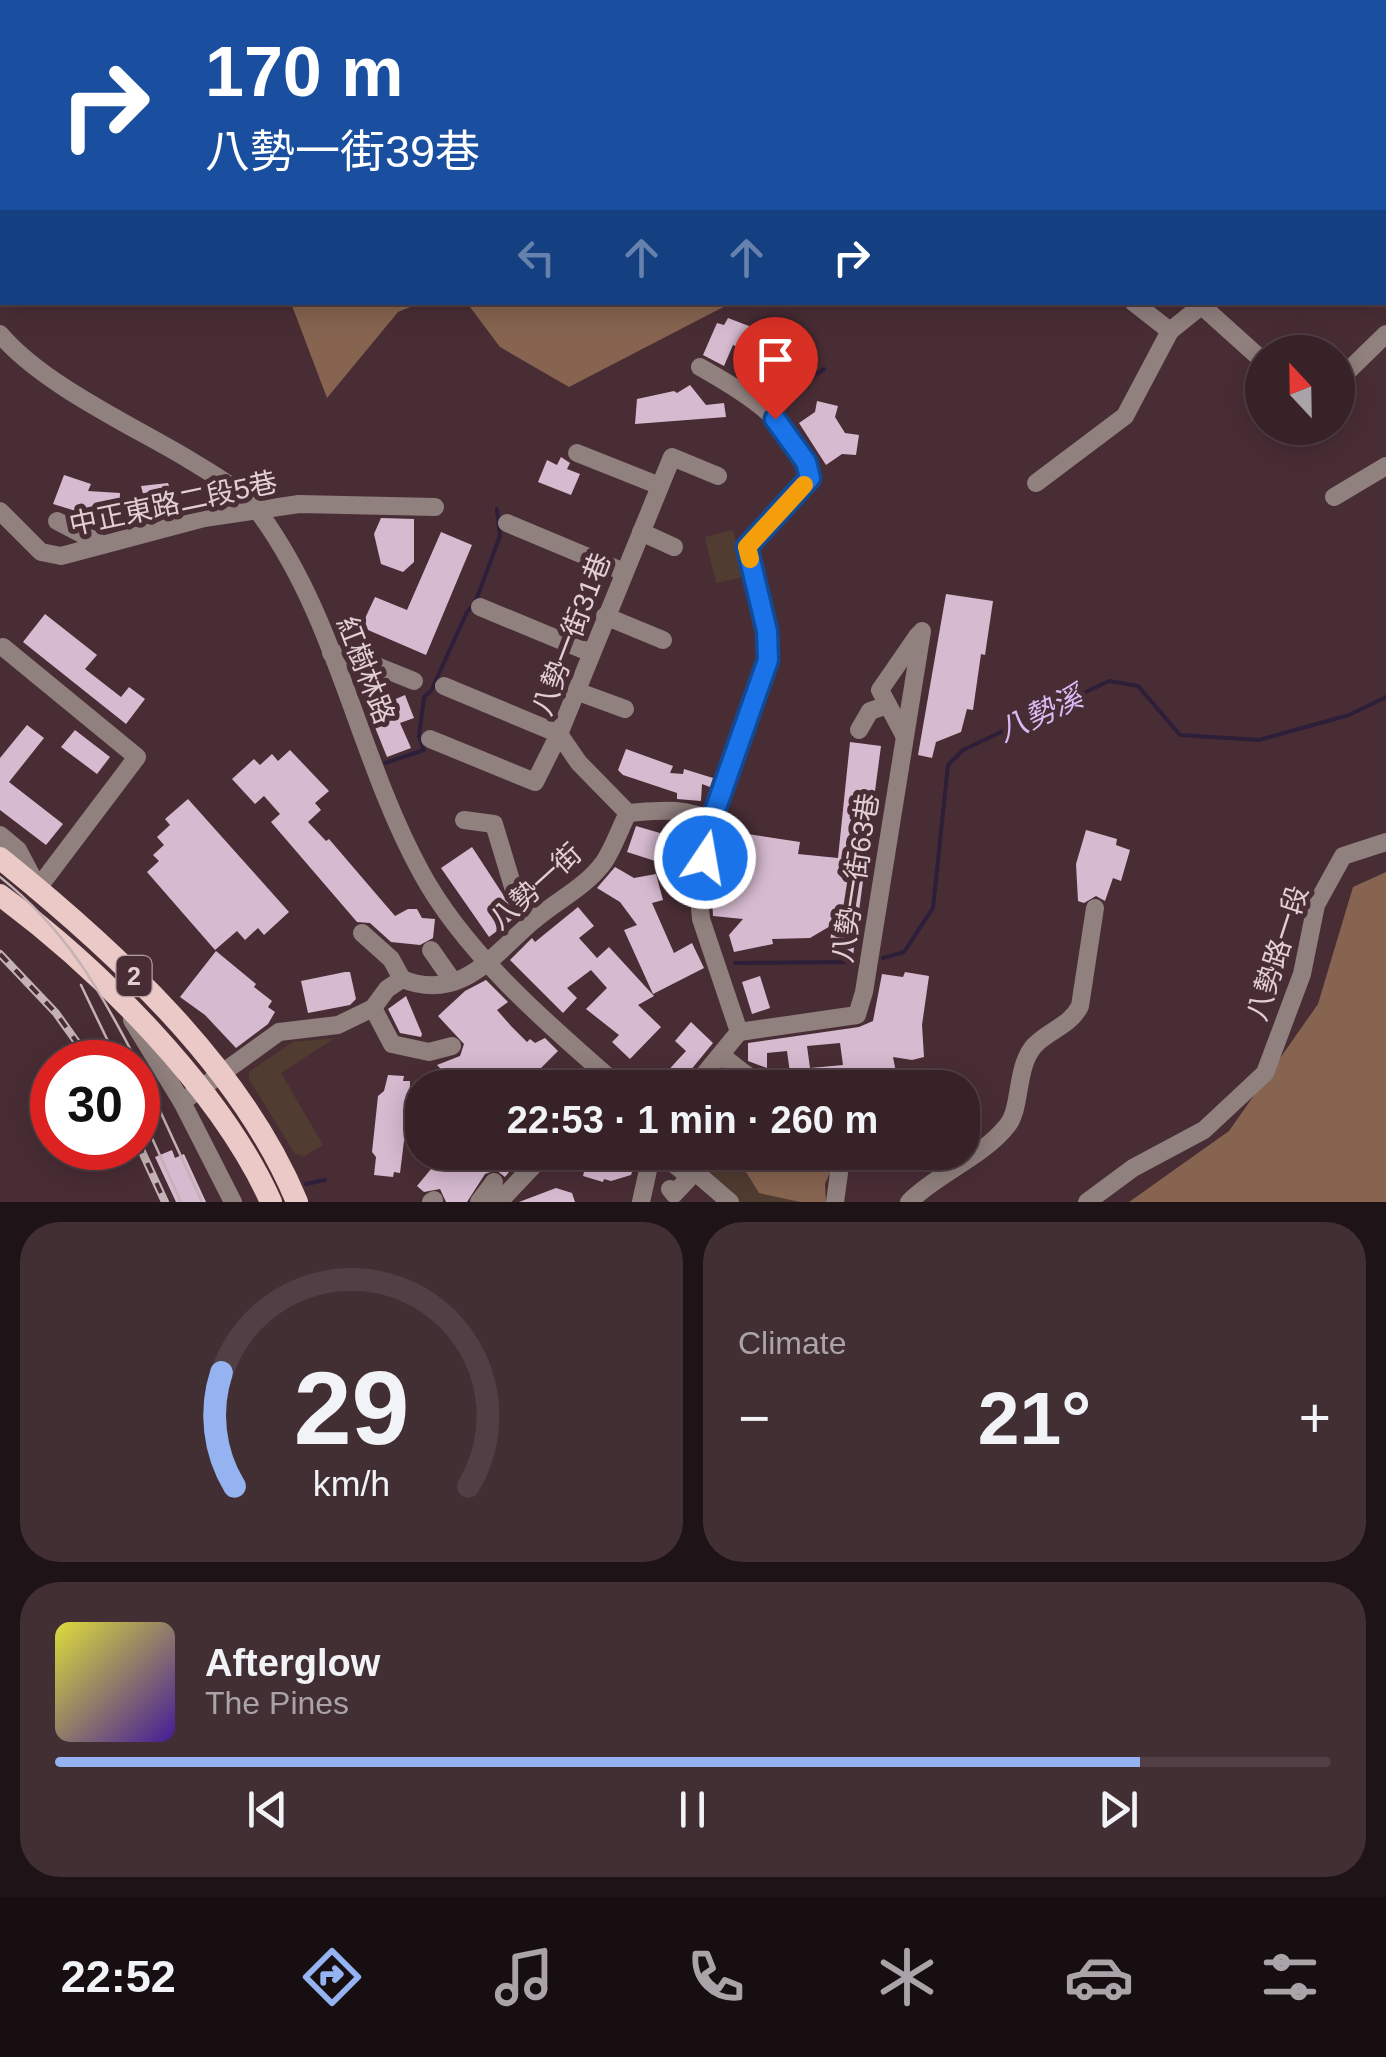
<!DOCTYPE html>
<html lang="en">
<head>
<meta charset="utf-8">
<style>
	:root { --surface:#372228; --page:#422f34; --text:#f1f3f6; --muted:#aaa4a8; --line:#513f45; --accent:#95b2f1 }
	body { margin:0; font-family:Helvetica,"Noto Sans TC",sans-serif; background:var(--page); color:var(--text); height:100vh; display:flex; flex-direction:column; font-size:38px; white-space:nowrap }
	* { box-sizing:border-box; margin:0 }
	p { font-size:32px; color:var(--muted) }
	.icon { flex:none; width:55px; height:55px; fill:none; stroke:currentColor; stroke-width:2; stroke-linecap:round; stroke-linejoin:round }
	.map { position:relative; height:1202px; overflow:hidden }
	.details { display:flex; flex-direction:column; gap:20px; padding:20px; background:#1e1316; flex:1 }
	.details>* { flex:none }
	.guide { position:absolute; left:0px; top:0px; width:1388px; height:305px; box-shadow:0 5px 25px #0003,0 0 0 2px var(--line); background:#1a4fa0; color:#fff; overflow:hidden }
	.needle { width:65px; rotate:338deg }
	.buttons { position:absolute; left:1245px; top:335px; display:grid; gap:20px }
	.buttons a { display:grid; place-items:center; width:110px; height:110px; border-radius:50%; background:var(--surface); box-shadow:0 5px 25px #0003,0 0 0 2px var(--line); font-size:50px }
	.speed { position:absolute; left:30px; top:1040px; display:flex; gap:20px; font-size:50px; font-weight:700; text-align:center }
	.speed>* { display:grid; place-content:center; width:130px; height:130px; border-radius:50%; background:var(--surface); box-shadow:0 5px 25px #0003,0 0 0 2px var(--line); line-height:1 }
	.speed .limit { border:15px solid #d22; background:#fff; color:#111 }
	.pin { position:absolute; display:grid; place-items:center; width:85px; height:85px; color:#fff; margin:-102px -42px; border-radius:50% 50% 50% 0; rotate:-45deg; box-shadow:0 0 10px #0007 }
	.pin .icon { rotate:45deg }
	.me { position:absolute; width:110px; margin:-55px; rotate:12deg; stroke-linejoin:round; filter:drop-shadow(0 0 8px #0008) }
	.turn { display:flex; align-items:center; gap:35px; height:210px; padding:0 40px; font-size:45px }
	.turn .icon { width:130px; height:130px; stroke-width:2.5 }
	.turn b { display:block; font-size:70px; line-height:85px }
	.lanes { display:flex; align-items:center; height:95px; padding:0 40px; background:#0003; justify-content:center; gap:50px; direction:ltr }
	.lanes .off { opacity:.35 }
	.big { font-size:75px; font-weight:600; line-height:1.1 }
	.details .card { flex:1; display:flex; flex-direction:column; justify-content:center; gap:15px; min-width:0; padding:0 35px; border-radius:40px; background:var(--page) }
	.details .dial { align-items:center; gap:0 }
	.dial svg { height:260px; overflow:visible; fill:none; stroke:var(--line); stroke-width:7; stroke-linecap:round; text-anchor:middle }
	.dial text { fill:var(--text); stroke:none }
	.song { display:flex; align-items:center; gap:30px }
	.cover { width:120px; height:120px; border-radius:15px; background:linear-gradient(135deg,hsl(60 70% 55%),hsl(260 70% 35%)) }
	.played { height:10px; border-radius:5px; background:linear-gradient(90deg,var(--accent) 85%,var(--line) 85%) }
	.keys { display:flex; justify-content:space-around; direction:ltr }
	.heat { display:flex; justify-content:space-between; align-items:center; font-size:55px; direction:ltr }
	.details .tiles { flex:1; display:grid; gap:20px; grid-template-columns:1fr 1fr }
	.card:last-child { grid-column:span 2 }
	.trip { position:absolute; left:405px; top:1070px; width:575px; height:100px; border-radius:40px; background:var(--surface); box-shadow:0 5px 25px #0003,0 0 0 2px var(--line); font-weight:600; line-height:100px; text-align:center }
	.menu { display:flex; height:160px; justify-content:space-around; align-items:center; background:#160e10; color:var(--muted) }
	.menu .icon { width:70px; height:70px }
	.menu .active { color:var(--accent) }
	.menu b { font-size:45px; color:var(--text) }
	.map>svg:first-child { display:block }
	.green { fill:#503c31 }
	.forest { fill:#866450 }
	.lines { fill:none; stroke-linecap:round; stroke-linejoin:round }
	.stream { stroke:#2d1e3a; stroke-width:4 }
	.building { fill:#d6bad0; fill-rule:evenodd }
	.minor { stroke:#90807e; stroke-width:18 }
	.major { stroke:#eac9c6; stroke-width:22 }
	.tram { stroke:#c5b2b7; stroke-width:2.5 }
	.rail-casing { stroke:#c5b2b7; stroke-width:8 }
	.rail { stroke:#492d35; stroke-width:4; stroke-dasharray:11; stroke-linecap:butt }
	.route-casing { stroke:#114b97; stroke-width:25 }
	.route { stroke:#1a73e8; stroke-width:18 }
	.slow { stroke:#f59e0b; stroke-width:18 }
	.labels { text-anchor:middle; stroke-width:10; stroke-linejoin:round; paint-order:stroke }
	.shield { fill:#492d35; stroke:#b39ea4; stroke-width:2.5 }
	.shield-label { font-size:25px; font-weight:bold; fill:#e1cfd4 }
	.street-label { font-size:28px; fill:#e1cfd4; stroke:#492d35 }
	.water-label { font-size:30px; font-style:italic; fill:#d8bbf4; stroke:#492d35 }
</style>
</head>
<body>
<div class="map">
<svg width="1386" height="1202" viewBox="0 0 1386 1202">
	<rect width="100%" height="100%" fill="#492d35"/>
	<g class="green">
		<path d="M 733,530 L 744,577 L 716,583 L 705,537 Z"/>
		<path d="M 335,1038 L 281,1073 L 323,1145 L 304,1156 L 295,1154 L 249,1079 L 249,1072 L 293,1042 Z"/>
		<path d="M 681,1153 C 733,1152 731,1148 760,1192 L 800,1202 L 739,1202 Z"/>
	</g>
	<g class="forest">
		<path d="M 303,0 L 1386,0 L 1386,90 L 1385,2 Z"/>
		<path d="M 291,303 L 291,302 L 420,303 L 398,312 L 327,398 Z"/>
		<path d="M 467,303 L 731,303 L 569,387 L 500,347 Z"/>
		<path d="M 1386,872 L 1386,1202 L 1129,1202 L 1229,1131 L 1318,1004 L 1353,887 Z"/>
		<path d="M 728,1153 L 828,1153 L 834,1164 L 825,1184 L 826,1202 L 800,1202 L 759,1193 L 738,1159 Z"/>
	</g>
	<g class="lines">
		<g class="stream">
			<path d="M 777,401 L 824,369"/>
			<path d="M 385,763 L 424,750 L 419,736 L 424,697 L 431,691 L 467,612 L 475,603 L 500,536 L 497,509"/>
			<path d="M 883,958 L 904,952 L 933,908 L 948,765 L 963,750 L 1109,681 L 1138,686 L 1180,735 L 1259,740 L 1349,715 L 1386,697"/>
			<path d="M 735,963 L 863,962"/>
			<path d="M 306,1184 L 325,1180"/>
		</g>
	</g>
	<g class="building">
		<path d="M 728,318 L 801,346 L 803,357 L 798,370 L 786,381 L 777,378 L 774,388 L 752,379 L 761,357 L 733,345 L 724,366 L 703,355 L 717,323 L 724,325 Z"/>
		<path d="M 690,385 L 706,405 L 724,403 L 726,417 L 635,424 L 637,399 L 674,391 L 677,393 Z"/>
		<path d="M 817,401 L 838,406 L 835,417 L 845,433 L 859,435 L 856,455 L 842,454 L 826,465 L 799,423 L 815,412 Z"/>
		<path d="M 561,457 L 570,463 L 567,469 L 580,474 L 571,495 L 538,482 L 547,460 L 557,465 Z"/>
		<path d="M 64,475 L 91,484 L 88,491 L 120,493 L 119,520 L 88,518 L 89,515 L 53,504 Z"/>
		<path d="M 168,483 L 175,506 L 148,513 L 141,486 Z"/>
		<path d="M 381,518 L 414,519 L 414,562 L 403,572 L 381,564 L 374,534 Z"/>
		<path d="M 441,532 L 472,545 L 426,655 L 361,627 L 375,597 L 407,610 Z"/>
		<path d="M 946,594 L 993,601 L 985,655 L 981,654 L 973,710 L 967,709 L 961,732 L 936,742 L 932,758 L 918,755 Z"/>
		<path d="M 45,614 L 97,655 L 85,669 L 121,697 L 129,687 L 145,699 L 126,724 L 23,642 Z"/>
		<path d="M 386,691 L 391,701 L 405,695 L 414,718 L 400,723 L 411,748 L 387,757 L 364,700 Z"/>
		<path d="M 27,725 L 44,738 L 9,782 L 63,824 L 46,845 L 0,810 L 0,758 Z"/>
		<path d="M 75,730 L 110,757 L 97,774 L 61,747 Z"/>
		<path d="M 850,742 L 881,746 L 853,956 L 829,952 L 832,925 L 810,938 L 772,939 L 773,944 L 734,952 L 729,935 L 743,919 L 713,916 L 712,896 L 722,830 L 800,842 L 798,854 L 838,858 Z"/>
		<path d="M 626,749 L 673,766 L 670,773 L 683,774 L 684,769 L 713,778 L 710,787 L 702,784 L 701,801 L 677,799 L 677,793 L 623,775 L 618,770 Z"/>
		<path d="M 290,750 L 329,791 L 315,803 L 321,810 L 308,822 L 326,841 L 329,839 L 395,916 L 408,909 L 417,909 L 422,918 L 435,919 L 433,938 L 420,945 L 391,942 L 370,923 L 357,922 L 271,822 L 280,814 L 264,796 L 255,804 L 232,779 L 254,759 L 260,765 L 272,754 L 278,761 Z"/>
		<path d="M 188,799 L 289,912 L 264,935 L 258,928 L 245,940 L 237,931 L 215,950 L 147,872 L 159,861 L 153,855 L 164,845 L 157,837 L 170,825 L 165,819 Z"/>
		<path d="M 681,824 L 692,847 L 673,856 L 671,866 L 627,852 L 636,826 L 660,833 Z"/>
		<path d="M 1086,830 L 1117,839 L 1116,845 L 1130,850 L 1121,881 L 1113,878 L 1105,901 L 1096,896 L 1084,903 L 1078,901 L 1076,864 Z"/>
		<path d="M 472,847 L 517,916 L 489,937 L 441,868 Z"/>
		<path d="M 615,867 L 634,878 L 656,874 L 663,900 L 652,903 L 674,953 L 692,943 L 704,968 L 653,994 L 624,930 L 637,925 L 620,902 L 597,888 Z"/>
		<path d="M 578,907 L 594,926 L 579,938 L 597,958 L 609,947 L 654,996 L 638,1005 L 661,1027 L 630,1059 L 612,1042 L 619,1035 L 586,1009 L 607,988 L 591,970 L 567,988 L 577,998 L 563,1013 L 510,960 L 532,938 L 535,942 Z"/>
		<path d="M 216,951 L 256,984 L 254,987 L 272,1001 L 268,1007 L 275,1012 L 268,1024 L 236,1048 L 205,1015 L 180,997 Z"/>
		<path d="M 345,972 L 350,972 L 356,999 L 350,1005 L 308,1013 L 301,981 Z"/>
		<path d="M 905,972 L 929,976 L 922,1025 L 924,1057 L 912,1060 L 893,1057 L 896,1072 L 884,1073 L 886,1085 L 817,1088 L 811,1073 L 790,1073 L 787,1051 L 767,1053 L 767,1068 L 748,1061 L 748,1043 L 859,1027 L 873,1021 L 882,974 L 903,977 ZM 840,1043 L 843,1065 L 810,1068 L 807,1046 Z"/>
		<path d="M 760,976 L 770,1008 L 752,1014 L 742,982 Z"/>
		<path d="M 486,980 L 508,1002 L 497,1010 L 511,1026 L 527,1042 L 530,1039 L 535,1043 L 545,1038 L 558,1051 L 521,1088 L 459,1088 L 437,1065 L 460,1056 L 464,1044 L 438,1016 L 465,991 Z"/>
		<path d="M 406,996 L 422,1034 L 421,1037 L 400,1033 L 388,1009 Z"/>
		<path d="M 691,1022 L 713,1043 L 676,1088 L 652,1088 L 686,1051 L 675,1041 Z"/>
		<path d="M 388,1075 L 404,1076 L 403,1081 L 410,1081 L 409,1134 L 404,1141 L 400,1173 L 394,1172 L 393,1177 L 374,1175 L 376,1157 L 372,1152 L 378,1096 L 384,1091 Z"/>
		<path d="M 172,1150 L 175,1158 L 184,1154 L 206,1202 L 176,1202 L 155,1157 Z"/>
		<path d="M 445,1152 L 503,1152 L 516,1163 L 505,1177 L 496,1170 L 485,1174 L 467,1202 L 446,1202 L 440,1189 L 424,1192 L 417,1186 Z"/>
		<path d="M 589,1152 L 639,1152 L 631,1175 L 611,1181 L 604,1179 L 603,1182 L 583,1176 Z"/>
		<path d="M 556,1188 L 572,1193 L 575,1202 L 519,1202 Z"/>
	</g>
	<g class="lines">
		<g class="minor">
			<path d="M 221,2 L 221,0"/>
			<path d="M 0,82 L 2,84"/>
			<path d="M 1385,199 L 1386,198"/>
			<path d="M 1385,284 L 1386,283"/>
			<path d="M 1202,306 L 1262,360"/>
			<path d="M 1170,331 L 1206,302"/>
			<path d="M 0,334 C 42,384 131,425 188,459 C 214,475 241,489 260,514 C 338,621 358,757 421,872 C 465,954 551,1027 621,1088"/>
			<path d="M 700,367 C 746,393 797,423 810,479 L 747,547 L 767,631 L 768,660 L 711,822"/>
			<path d="M 1338,372 L 1347,372 L 1386,334"/>
			<path d="M 577,453 L 660,486"/>
			<path d="M 1036,483 L 1125,416 L 1170,331 L 1133,302"/>
			<path d="M 1334,497 L 1386,466"/>
			<path d="M 0,511 L 41,552 L 61,556 L 204,518 L 299,504 L 435,507"/>
			<path d="M 57,521 L 103,545"/>
			<path d="M 507,523 L 624,572"/>
			<path d="M 641,532 L 674,547"/>
			<path d="M 480,607 L 591,653"/>
			<path d="M 605,616 L 663,640"/>
			<path d="M 331,653 L 352,656 L 414,681"/>
			<path d="M 576,691 L 625,709"/>
			<path d="M 859,730 L 870,711 L 888,705"/>
			<path d="M 904,735 L 880,690 L 918,635"/>
			<path d="M 430,739 L 535,782 L 559,734 L 444,686"/>
			<path d="M 628,813 L 579,763 L 559,734 L 672,457 L 718,476"/>
			<path d="M 464,820 L 494,824 L 513,887 L 534,920"/>
			<path d="M 0,835 L 18,850 L 38,888 L 137,757 L 3,647"/>
			<path d="M 362,933 L 391,959 L 402,979"/>
			<path d="M 431,950 L 452,980"/>
			<path d="M 373,1008 L 392,1044 L 429,1052 L 452,1046"/>
			<path d="M 132,1020 L 182,1102 L 233,1202"/>
			<path d="M 739,1032 L 857,1015 L 864,992 L 922,631"/>
			<path d="M 721,1055 C 753,1081 762,1089 805,1084"/>
			<path d="M 182,1102 L 279,1032 L 338,1025 L 373,1008 L 387,989 L 402,979 C 461,1003 494,954 533,921 C 557,900 585,888 604,862 C 614,847 620,828 628,813 C 655,811 687,806 711,822 L 699,896 L 701,919 L 739,1032 L 693,1088"/>
			<path d="M 659,1152 L 690,1177 L 674,1194 L 670,1189"/>
			<path d="M 672,1152 L 730,1202"/>
			<path d="M 431,1202 L 434,1200"/>
			<path d="M 479,1202 L 494,1182"/>
			<path d="M 499,1202 L 533,1166"/>
			<path d="M 641,1202 L 652,1152"/>
			<path d="M 835,1202 L 840,1166 L 848,1152"/>
			<path d="M 909,1202 C 938,1173 981,1158 1007,1126 C 1022,1108 1015,1068 1034,1046 C 1049,1030 1070,1026 1080,1006 L 1095,908"/>
			<path d="M 1087,1202 L 1133,1168 L 1204,1130 L 1265,1073 L 1302,974 L 1316,905 L 1343,856 L 1386,842"/>
		</g>
		<g class="major">
			<path d="M 0,858 C 113,949 241,1066 297,1202"/>
			<path d="M 0,895 C 99,968 221,1090 271,1202"/>
		</g>
		<g class="tram">
			<path d="M 0,877 C 66,930 99,988 137,1062"/>
			<path d="M 81,985 L 118,1062"/>
			<path d="M 138,1063 L 202,1202"/>
			<path d="M 138,1107 L 181,1202"/>
		</g>
		<defs>
			<g id="rail">
				<path d="M 0,954 L 56,1013 L 91,1062"/>
				<path d="M 138,1143 L 165,1202"/>
			</g>
		</defs>
		<use href="#rail" class="rail-casing"/>
		<use href="#rail" class="rail"/>
	</g>
	<g class="lines">
		<defs>
			<path id="route" d="M 705,858 L 711,822 L 768,660 L 767,631 L 747,547 L 810,478 L 806,462 L 775,419"/>
		</defs>
		<use href="#route" class="route-casing"/>
		<use href="#route" class="route"/>
		<path class="slow" d="M 750,559 L 747,547 L 804,485"/>
	</g>
	<g class="labels">
		<rect class="shield" x="116.5" y="956" width="35" height="40" rx="8"/>
		<g class="shield-label">
			<text x="134" y="985">2</text>
		</g>
		<g class="street-label">
			<text transform="translate(173 503) rotate(-12)" y="10">中正東路二段5巷</text>
			<text transform="translate(571 634) rotate(-69)" y="10">八勢一街31巷</text>
			<text transform="translate(366 670) rotate(69)" y="10">紅樹林路</text>
			<text transform="translate(855 878) rotate(-81)" y="10">八勢一街63巷</text>
			<text transform="translate(535 886) rotate(-42)" y="10">八勢一街</text>
			<text transform="translate(1277 953) rotate(-72)" y="10">八勢路一段</text>
		</g>
		<g class="water-label">
			<text transform="translate(1040 714) rotate(-25)" y="10">八勢溪</text>
		</g>
	</g>
</svg>
<div class="buttons">
<a><svg class="needle" viewBox="-14 -14 28 28"><path d="M0-13l5 13h-10z" fill="#e53935"/><path d="M0 13l5-13h-10z" fill="#aaa4a8"/></svg></a>
</div>
<div class="speed"><div class="limit">30</div></div>
<div class="pin" style="left:775px;top:419px;background:#d93025"><svg class="icon" aria-label="arrive" viewBox="0 0 24 24"><path d="M6 21V4h12l-3 4 3 4H6"/></svg></div>
<svg class="me" style="left:705px;top:858px" viewBox="-20 -20 40 40"><circle r="17" fill="#1a73e8" stroke="#fff" stroke-width="3"/><path d="M0-11L8 9 0 5-8 9z" fill="#fff"/></svg>
<div class="trip">22:53 · 1 min · 260 m</div>
<div class="guide">
<div class="turn"><svg class="icon" aria-label="right" viewBox="0 0 24 24"><path d="M7 20v-9h11M14 6l5 5-5 5"/></svg><div><b>170 m</b>八勢一街39巷</div></div>
<div class="lanes"><svg class="icon off" aria-label="left" viewBox="0 0 24 24"><path d="M17 20v-9H6M10 6l-5 5 5 5"/></svg><svg class="icon off" aria-label="ahead" viewBox="0 0 24 24"><path d="M12 20V5M6 11l6-6 6 6"/></svg><svg class="icon off" aria-label="ahead" viewBox="0 0 24 24"><path d="M12 20V5M6 11l6-6 6 6"/></svg><svg class="icon" aria-label="right" viewBox="0 0 24 24"><path d="M7 20v-9h11M14 6l5 5-5 5"/></svg></div>
</div>
</div>
<section class="details">
<div class="tiles">
<div class="card dial"><svg viewBox="0 0 100 80">
<path d="M14 69A42 42 0 1 1 86 69"/>
<path d="M14 69A42 42 0 0 1 10 34" stroke="#95b2f1"/>
<text x="50" y="56" font-size="32" font-weight="700">29</text>
<text x="50" y="72" font-size="11">km/h</text>
</svg></div>
<div class="card"><p>Climate</p>
<div class="heat"><a>−</a><b class="big">21°</b><a>+</a></div>
</div>
<div class="card">
<div class="song"><i class="cover"></i><div><b>Afterglow</b><p>The Pines</p></div></div>
<div class="played"></div>
<div class="keys"><svg class="icon" aria-label="previous" viewBox="0 0 24 24"><path d="M18 5L8 12l10 7zM5 5v14"/></svg><svg class="icon" aria-label="pause" viewBox="0 0 24 24"><path d="M8 5v14M16 5v14"/></svg><svg class="icon" aria-label="next" viewBox="0 0 24 24"><path d="M6 5l10 7-10 7zM19 5v14"/></svg></div>
</div>
</div>
</section>
<nav class="menu">
<b>22:52</b>
<svg class="icon active" aria-label="directions" viewBox="0 0 24 24"><path d="M12 3l9 9-9 9-9-9zM9 14v-3h6M13 9l2 2-2 2"/></svg>
<svg class="icon" aria-label="music" viewBox="0 0 24 24"><path d="M9 18V5l10-2v13"/><circle cx="6" cy="18" r="3"/><circle cx="16" cy="16" r="3"/></svg>
<svg class="icon" aria-label="phone" viewBox="0 0 24 24"><path d="M5 4h4l2 5-3 2q2 4 5 5l2-3 5 2v4C11 20 4 13 5 4z"/></svg>
<svg class="icon" aria-label="climate" viewBox="0 0 24 24"><path d="M12 3v18M4 7l16 10M4 17L20 7"/></svg>
<svg class="icon" aria-label="car" viewBox="0 0 24 24"><path d="M5 17H2v-5l4-1 3-4h7l3 4 3 1v5h-3M9 17h6M6 11h13"/><circle cx="7" cy="17" r="2"/><circle cx="17" cy="17" r="2"/></svg>
<svg class="icon" aria-label="filters" viewBox="0 0 24 24"><path d="M4 7h16M4 17h16"/><circle cx="9" cy="7" r="2"/><circle cx="15" cy="17" r="2"/></svg>
</nav>
</body>
</html>
